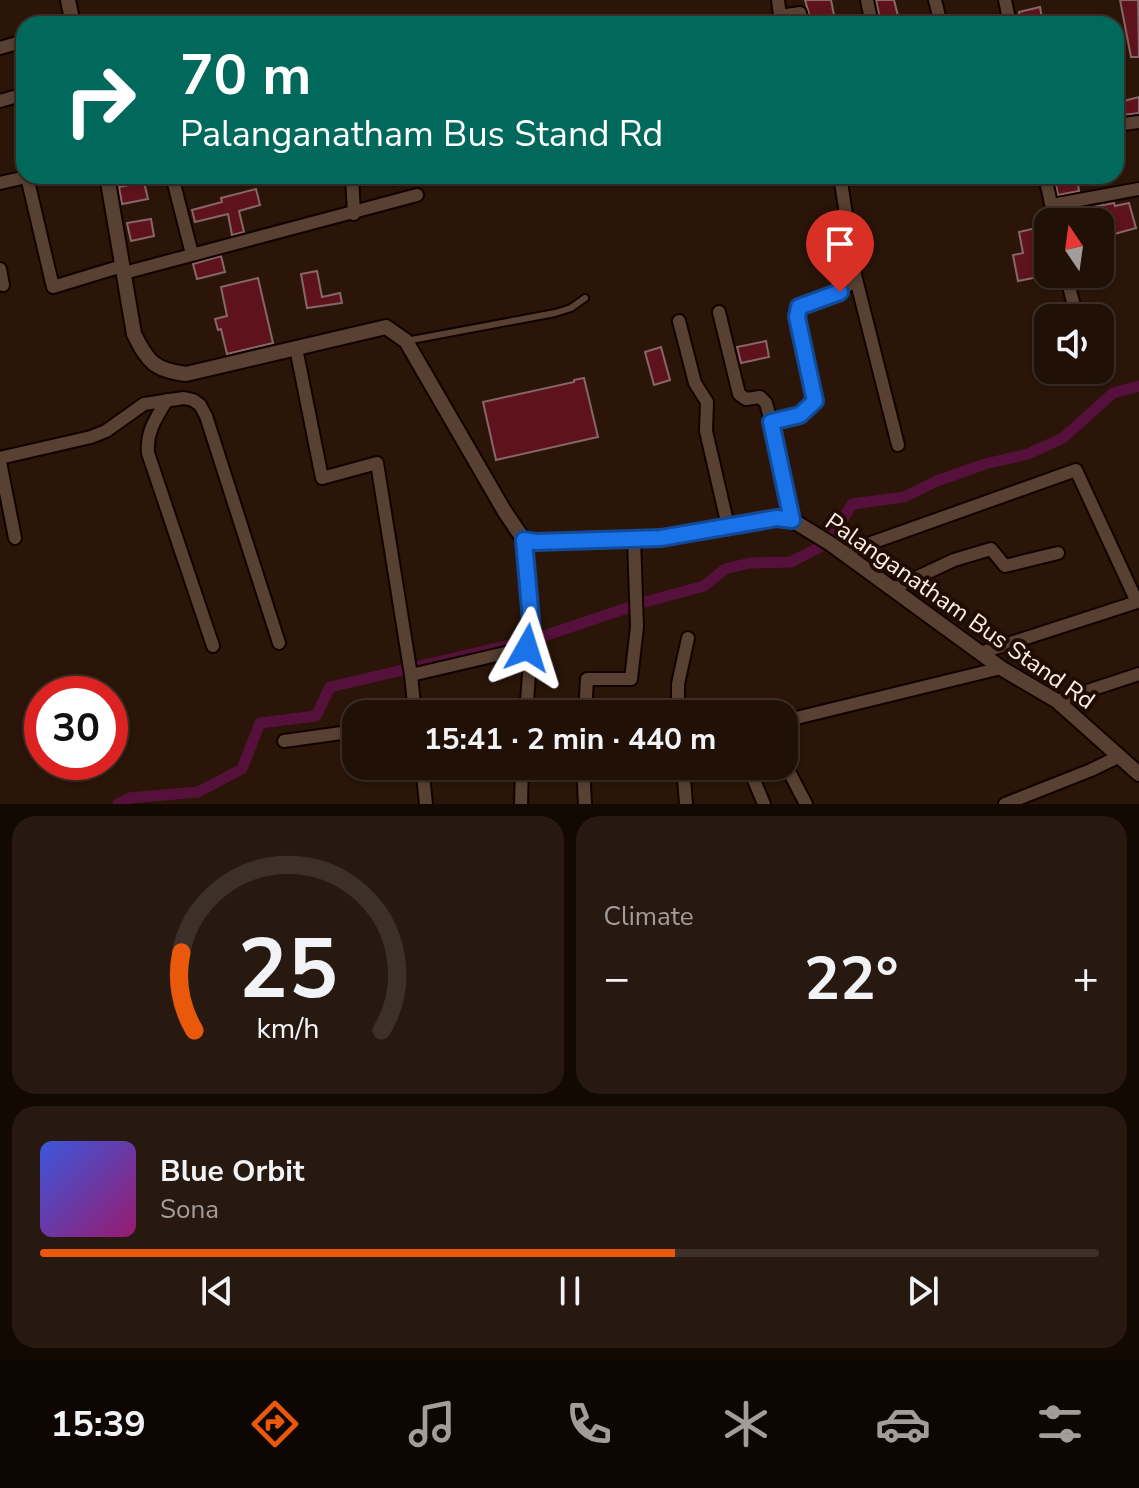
<!DOCTYPE html>
<html lang="en">
<head>
<meta charset="utf-8">
<style>
	:root { --surface:#201006; --page:#281910; --text:#f1f3f6; --muted:#a29d9b; --line:#3d3028; --accent:#ea580c }
	body { margin:0; font-family:"Nunito Sans",sans-serif; background:var(--page); color:var(--text); height:100vh; display:flex; flex-direction:column; font-size:30px; white-space:nowrap }
	* { box-sizing:border-box; margin:0 }
	p { font-size:26px; color:var(--muted) }
	.icon { flex:none; width:44px; height:44px; fill:none; stroke:currentColor; stroke-width:2; stroke-linecap:round; stroke-linejoin:round }
	.map { position:relative; height:804px; overflow:hidden }
	.drawer { display:flex; flex-direction:column; gap:12px; padding:12px; background:#120903; flex:1 }
	.drawer>* { flex:none }
	.top-card { position:absolute; left:16px; top:16px; width:1108px; height:168px; border-radius:24px; box-shadow:0 2px 6px #0004,0 0 0 2px var(--line); background:#00695c; color:#fff; overflow:hidden }
	.needle { width:52px; rotate:347deg }
	.controls { position:absolute; left:1034px; top:208px; display:grid; gap:16px }
	.controls a { display:grid; place-items:center; width:80px; height:80px; border-radius:16px; background:var(--surface); box-shadow:0 2px 6px #0004,0 0 0 2px var(--line); font-size:40px }
	.speed { position:absolute; left:24px; top:676px; display:flex; gap:16px; font-size:40px; font-weight:700; text-align:center }
	.speed>* { display:grid; place-content:center; width:104px; height:104px; border-radius:50%; background:var(--surface); box-shadow:0 2px 6px #0004,0 0 0 2px var(--line); line-height:1 }
	.speed .limit { border:12px solid #d22; background:#fff; color:#111 }
	.pin { position:absolute; display:grid; place-items:center; width:68px; height:68px; color:#fff; margin:-82px -34px; border-radius:50% 50% 50% 0; rotate:-45deg; box-shadow:0 0 8px #0007 }
	.pin .icon { rotate:45deg }
	.me { position:absolute; width:88px; margin:-44px; rotate:6deg; stroke-linejoin:round; filter:drop-shadow(0 0 6px #0008) }
	.turn { display:flex; align-items:center; gap:28px; height:168px; padding:0 32px; font-size:36px }
	.turn .icon { width:104px; height:104px; stroke-width:2.5 }
	.turn b { display:block; font-size:56px; line-height:68px }
	.big { font-size:60px; font-weight:700; line-height:1.1 }
	.drawer .tile { flex:1; display:flex; flex-direction:column; justify-content:center; gap:12px; min-width:0; padding:0 28px; border-radius:24px; background:var(--page) }
	.drawer .dial { align-items:center; gap:0 }
	.dial svg { height:208px; overflow:visible; fill:none; stroke:var(--line); stroke-width:7; stroke-linecap:round; text-anchor:middle }
	.dial text { fill:var(--text); stroke:none }
	.song { display:flex; align-items:center; gap:24px }
	.cover { width:96px; height:96px; border-radius:12px; background:linear-gradient(135deg,hsl(230 70% 55%),hsl(320 70% 35%)) }
	.played { height:8px; border-radius:4px; background:linear-gradient(90deg,var(--accent) 60%,var(--line) 60%) }
	.keys { display:flex; justify-content:space-around; direction:ltr }
	.heat { display:flex; justify-content:space-between; align-items:center; font-size:44px; direction:ltr }
	.drawer .tiles { flex:1; display:grid; gap:12px; grid-template-columns:1fr 1fr }
	.tile:last-child { grid-column:span 2 }
	.trip { position:absolute; left:342px; top:700px; width:456px; height:80px; border-radius:24px; background:var(--surface); box-shadow:0 2px 6px #0004,0 0 0 2px var(--line); font-weight:700; line-height:80px; text-align:center }
	.tab-bar { display:flex; height:128px; justify-content:space-around; align-items:center; background:#0d0602; color:var(--muted) }
	.tab-bar .icon { width:56px; height:56px }
	.tab-bar .active { color:var(--accent) }
	.tab-bar b { font-size:36px; color:var(--text) }
	.map>svg:first-child { display:block }
	.lines { fill:none; stroke-linecap:round; stroke-linejoin:round }
	.canal { stroke:#55113b; stroke-width:11 }
	.building { fill:#5e121b; stroke:#866767; stroke-width:2 }
	.service-casing { stroke:#110200; stroke-width:10 }
	.minor-casing { stroke:#110200; stroke-width:16 }
	.tertiary-casing { stroke:#110200; stroke-width:18 }
	.service { stroke:#584032; stroke-width:6 }
	.minor { stroke:#584032; stroke-width:12 }
	.tertiary { stroke:#584032; stroke-width:14 }
	.route-casing { stroke:#114b97; stroke-width:20 }
	.route { stroke:#1a73e8; stroke-width:14 }
	.labels { text-anchor:middle; stroke-width:8; stroke-linejoin:round; paint-order:stroke }
	.street-label { font-size:24px; fill:#fdeee6; stroke:#200c02 }
</style>
</head>
<body>
<div class="map">
<svg width="1139" height="804" viewBox="0 0 1139 804">
	<rect width="100%" height="100%" fill="#2a1508"/>
	<g class="lines">
		<path class="canal" d="M 118,804 L 129,798 L 198,792 L 242,769 L 260,723 L 316,716 L 330,687 L 532,640 L 645,602 L 704,586 L 725,569 L 750,563 L 791,562 L 820,547 L 835,533 L 852,504 L 904,497 L 937,481 L 985,464 L 1028,454 L 1063,438 L 1113,393 L 1139,386"/>
	</g>
	<g class="building">
		<path d="M 805,0 L 831,0 L 835,20 L 812,24 Z"/>
		<path d="M 876,0 L 894,0 L 900,24 L 881,24 Z"/>
		<path d="M 1120,0 L 1138,0 L 1139,57 L 1131,57 Z"/>
		<path d="M 1040,7 L 1043,24 L 1021,24 L 1019,12 Z"/>
		<path d="M 1139,97 L 1139,113 L 1116,116 L 1116,103 Z"/>
		<path d="M 1054,176 L 1077,176 L 1079,191 L 1058,195 Z"/>
		<path d="M 144,182 L 148,199 L 122,204 L 119,187 Z"/>
		<path d="M 256,189 L 260,205 L 239,211 L 244,232 L 232,235 L 228,214 L 195,222 L 192,210 L 222,202 L 221,198 Z"/>
		<path d="M 1114,203 L 1115,206 L 1129,203 L 1136,228 L 1100,238 L 1100,222 L 1069,222 L 1069,219 L 1094,213 L 1093,207 Z"/>
		<path d="M 151,219 L 154,236 L 131,241 L 127,223 Z"/>
		<path d="M 1045,226 L 1048,243 L 1048,275 L 1018,281 L 1013,255 L 1023,253 L 1019,232 Z"/>
		<path d="M 221,256 L 225,272 L 197,279 L 193,264 Z"/>
		<path d="M 317,271 L 322,297 L 340,293 L 342,303 L 307,308 L 301,274 Z"/>
		<path d="M 258,278 L 273,343 L 227,354 L 221,329 L 218,330 L 215,319 L 227,316 L 221,287 Z"/>
		<path d="M 766,341 L 769,357 L 741,363 L 737,347 Z"/>
		<path d="M 661,347 L 670,380 L 654,385 L 645,352 Z"/>
		<path d="M 584,378 L 598,437 L 496,460 L 483,402 L 574,382 L 574,380 Z"/>
	</g>
	<g class="lines">
		<defs>
			<path id="service" d="M 406,341 L 555,313 L 571,308 L 585,298"/>
			<g id="minor">
				<path d="M 778,0 L 780,16 L 800,13 L 803,24"/>
				<path d="M 867,0 L 872,24"/>
				<path d="M 935,0 L 941,24"/>
				<path d="M 1005,0 L 1010,24"/>
				<path d="M 0,48 L 24,41"/>
				<path d="M 0,101 L 24,94"/>
				<path d="M 1116,125 L 1139,122"/>
				<path d="M 172,176 L 192,254"/>
				<path d="M 352,176 L 354,214"/>
				<path d="M 1045,176 L 1055,222"/>
				<path d="M 27,177 L 53,287 L 122,266"/>
				<path d="M 0,183 L 31,176"/>
				<path d="M 1052,205 L 1139,189"/>
				<path d="M 0,269 L 3,285"/>
				<path d="M 124,273 L 417,195"/>
				<path d="M 1066,274 L 1077,318"/>
				<path d="M 855,275 L 898,445"/>
				<path d="M 719,312 L 739,394 L 746,399 L 760,397 L 766,403 L 782,463 L 792,520"/>
				<path d="M 679,321 L 695,383 L 707,402 L 706,431 L 728,526"/>
				<path d="M 296,348 L 322,478 L 377,463 L 411,675"/>
				<path d="M 167,400 C 156,418 146,432 148,453 L 213,646"/>
				<path d="M 771,422 L 800,415 L 815,401 L 797,317 L 799,307 L 840,292 L 853,281 L 855,272 L 840,176"/>
				<path d="M 0,458 L 91,437 L 106,431 L 144,404 L 184,398 L 193,400 L 200,405 L 206,416 L 279,643"/>
				<path d="M 0,462 L 15,538"/>
				<path d="M 524,540 L 532,632 L 524,634 L 530,661 L 526,714"/>
				<path d="M 843,553 L 1076,470 L 1137,602 L 980,653"/>
				<path d="M 892,589 L 954,560 L 991,549 L 1005,566 L 1058,553"/>
				<path d="M 1057,701 L 1139,674"/>
				<path d="M 415,714 L 411,675 L 527,648"/>
				<path d="M 585,714 L 587,679 L 631,679 L 637,627 L 634,539"/>
				<path d="M 678,714 L 678,684 L 688,638"/>
				<path d="M 784,721 L 1001,668"/>
				<path d="M 284,741 L 356,731"/>
				<path d="M 784,762 L 806,804"/>
				<path d="M 422,766 L 426,804"/>
				<path d="M 583,766 L 585,804"/>
				<path d="M 683,766 L 686,804"/>
				<path d="M 748,766 L 764,804"/>
				<path d="M 521,804 L 522,766"/>
				<path d="M 1005,804 L 1091,770 L 1120,756"/>
			</g>
			<g id="tertiary">
				<path d="M 68,0 L 73,24"/>
				<path d="M 107,176 L 134,334 C 148,362 154,370 186,374 L 386,327 L 406,341 L 505,512 L 524,540 L 536,542 L 661,538 L 777,518 L 792,520 L 831,544 L 1001,668 L 1057,701 L 1139,774"/>
			</g>
		</defs>
		<use href="#service" class="service-casing"/>
		<use href="#minor" class="minor-casing"/>
		<use href="#tertiary" class="tertiary-casing"/>
		<use href="#service" class="service"/>
		<use href="#minor" class="minor"/>
		<use href="#tertiary" class="tertiary"/>
	</g>
	<g class="lines">
		<defs>
			<path id="route" d="M 527,648 L 524,634 L 532,632 L 524,540 L 536,542 L 661,538 L 777,518 L 792,520 L 771,422 L 800,415 L 815,401 L 797,317 L 799,307 L 840,292"/>
		</defs>
		<use href="#route" class="route-casing"/>
		<use href="#route" class="route"/>
	</g>
	<g class="labels">
		<g class="street-label">
			<text transform="translate(960 611) rotate(35)" y="8">Palanganatham Bus Stand Rd</text>
		</g>
	</g>
</svg>
<div class="controls">
<a><svg class="needle" viewBox="-14 -14 28 28"><path d="M0-13l5 13h-10z" fill="#e53935"/><path d="M0 13l5-13h-10z" fill="#a29d9b"/></svg></a>
<a><svg class="icon" aria-label="sound" viewBox="0 0 24 24"><path d="M4 9h4l5-4v14l-5-4H4zM17 9q2 3 0 6"/></svg></a>
</div>
<div class="speed"><div class="limit">30</div></div>
<div class="pin" style="left:840px;top:292px;background:#d93025"><svg class="icon" aria-label="arrive" viewBox="0 0 24 24"><path d="M6 21V4h12l-3 4 3 4H6"/></svg></div>
<svg class="me" style="left:527px;top:648px" viewBox="-20 -20 40 40"><path d="M0-17L14 15 0 8-14 15z" fill="#1a73e8" stroke="#fff" stroke-width="4"/></svg>
<div class="trip">15:41 · 2 min · 440 m</div>
<div class="top-card">
<div class="turn"><svg class="icon" aria-label="right" viewBox="0 0 24 24"><path d="M7 20v-9h11M14 6l5 5-5 5"/></svg><div><b>70 m</b>Palanganatham Bus Stand Rd</div></div>
</div>
</div>
<section class="drawer">
<div class="tiles">
<div class="tile dial"><svg viewBox="0 0 100 80">
<path d="M14 69A42 42 0 1 1 86 69"/>
<path d="M14 69A42 42 0 0 1 9 39" stroke="#ea580c"/>
<text x="50" y="56" font-size="32" font-weight="700">25</text>
<text x="50" y="72" font-size="11">km/h</text>
</svg></div>
<div class="tile"><p>Climate</p>
<div class="heat"><a>−</a><b class="big">22°</b><a>+</a></div>
</div>
<div class="tile">
<div class="song"><i class="cover"></i><div><b>Blue Orbit</b><p>Sona</p></div></div>
<div class="played"></div>
<div class="keys"><svg class="icon" aria-label="previous" viewBox="0 0 24 24"><path d="M18 5L8 12l10 7zM5 5v14"/></svg><svg class="icon" aria-label="pause" viewBox="0 0 24 24"><path d="M8 5v14M16 5v14"/></svg><svg class="icon" aria-label="next" viewBox="0 0 24 24"><path d="M6 5l10 7-10 7zM19 5v14"/></svg></div>
</div>
</div>
</section>
<nav class="tab-bar">
<b>15:39</b>
<svg class="icon active" aria-label="directions" viewBox="0 0 24 24"><path d="M12 3l9 9-9 9-9-9zM9 14v-3h6M13 9l2 2-2 2"/></svg>
<svg class="icon" aria-label="music" viewBox="0 0 24 24"><path d="M9 18V5l10-2v13"/><circle cx="6" cy="18" r="3"/><circle cx="16" cy="16" r="3"/></svg>
<svg class="icon" aria-label="phone" viewBox="0 0 24 24"><path d="M5 4h4l2 5-3 2q2 4 5 5l2-3 5 2v4C11 20 4 13 5 4z"/></svg>
<svg class="icon" aria-label="climate" viewBox="0 0 24 24"><path d="M12 3v18M4 7l16 10M4 17L20 7"/></svg>
<svg class="icon" aria-label="car" viewBox="0 0 24 24"><path d="M5 17H2v-5l4-1 3-4h7l3 4 3 1v5h-3M9 17h6M6 11h13"/><circle cx="7" cy="17" r="2"/><circle cx="17" cy="17" r="2"/></svg>
<svg class="icon" aria-label="filters" viewBox="0 0 24 24"><path d="M4 7h16M4 17h16"/><circle cx="9" cy="7" r="2"/><circle cx="15" cy="17" r="2"/></svg>
</nav>
</body>
</html>
